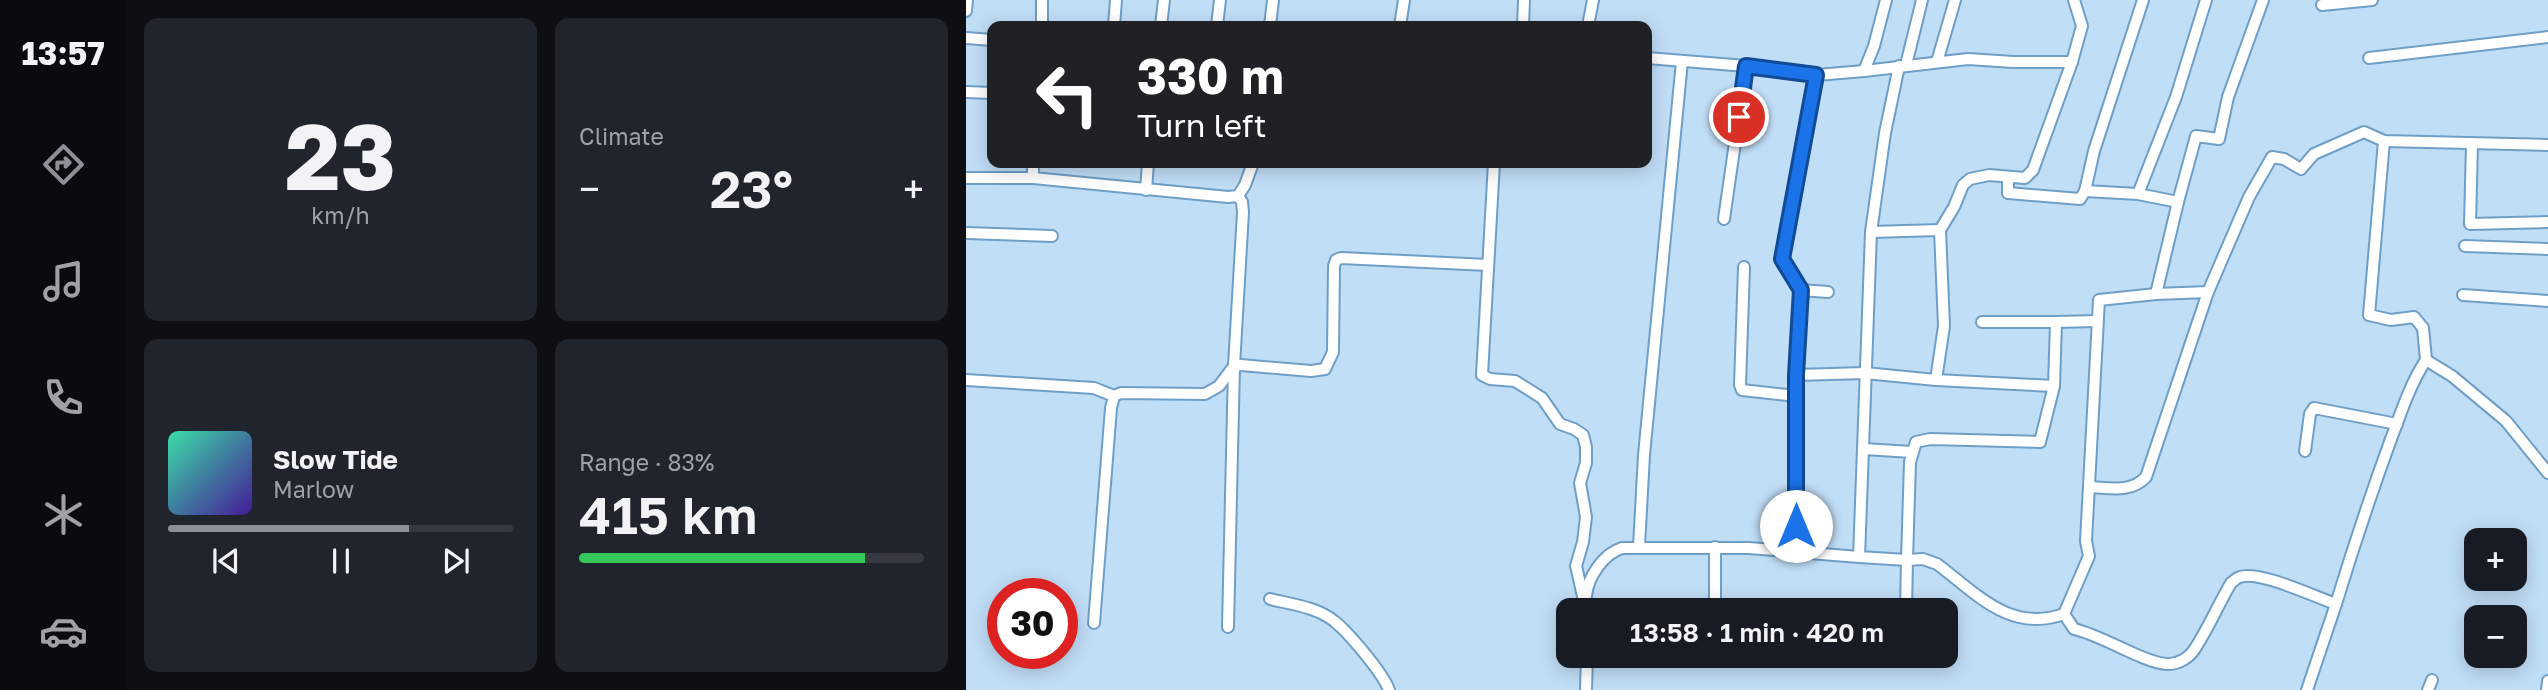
<!DOCTYPE html>
<html lang="en">
<head>
<meta charset="utf-8">
<style>
	:root { --surface:#171b24; --page:#20242c; --text:#f1f3f6; --muted:#9ea1a6; --line:#363941; --accent:#8c9099 }
	body { margin:0; font-family:"Golos Text",sans-serif; background:var(--page); color:var(--text); height:100vh; display:flex; flex-direction:column; font-size:26px; white-space:nowrap }
	* { box-sizing:border-box; margin:0 }
	p { font-size:23px; color:var(--muted) }
	.icon { flex:none; width:38px; height:38px; fill:none; stroke:currentColor; stroke-width:2; stroke-linecap:round; stroke-linejoin:round }
	.map { position:relative; flex:1; overflow:hidden }
	.side { display:flex; flex-direction:column; gap:18px; padding:18px; background:#0d0f14; width:840px }
	.side>* { flex:none }
	.hud { position:absolute; left:21px; top:21px; width:665px; height:147px; border-radius:14px; box-shadow:0 4px 18px #0003; background:#202124; color:#fff; overflow:hidden }
	.buttons { position:absolute; left:1498px; top:528px; display:grid; gap:14px }
	.buttons a { display:grid; place-items:center; width:63px; height:63px; border-radius:14px; background:var(--surface); box-shadow:0 4px 18px #0003; font-size:35px }
	.speed { position:absolute; left:21px; top:578px; display:flex; gap:14px; font-size:35px; font-weight:700; text-align:center }
	.speed>* { display:grid; place-content:center; width:91px; height:91px; border-radius:50%; background:var(--surface); box-shadow:0 4px 18px #0003; line-height:1 }
	.speed .limit { border:10px solid #d22; background:#fff; color:#111 }
	.pin { position:absolute; display:grid; place-items:center; width:60px; height:60px; color:#fff; margin:-30px; border:4px solid #fff; border-radius:50%; box-shadow:0 2px 7px #0007 }
	.me { position:absolute; width:77px; margin:-38px; rotate:0deg; stroke-linejoin:round; filter:drop-shadow(0 0 5px #0008) }
	.turn { display:flex; align-items:center; gap:24px; height:147px; padding:0 35px; font-size:32px }
	.turn .icon { width:91px; height:91px; stroke-width:2.5 }
	.turn b { display:block; font-size:49px; line-height:60px }
	.big { font-size:52px; font-weight:600; line-height:1.1 }
	.side .card { flex:1; display:flex; flex-direction:column; justify-content:center; gap:10px; min-width:0; padding:0 24px; border-radius:14px; background:var(--page) }
	.side .dial { align-items:center; gap:0 }
	.dial b { font-size:91px; line-height:1 }
	.song { display:flex; align-items:center; gap:21px }
	.cover { width:84px; height:84px; border-radius:10px; background:linear-gradient(135deg,hsl(160 70% 55%),hsl(260 70% 35%)) }
	.played { height:7px; border-radius:4px; background:linear-gradient(90deg,var(--accent) 70%,var(--line) 70%) }
	.keys { display:flex; justify-content:space-around; direction:ltr }
	.heat { display:flex; justify-content:space-between; align-items:center; font-size:38px; direction:ltr }
	.charge { height:10px; border-radius:5px; background:linear-gradient(90deg,#34c759 83%,var(--line) 0) }
	.side .tiles { flex:1; display:grid; gap:18px; grid-template-columns:repeat(2,1fr) }
	.trip { position:absolute; left:590px; top:598px; width:402px; height:70px; border-radius:14px; background:var(--surface); box-shadow:0 4px 18px #0003; font-weight:600; line-height:70px; text-align:center }
	main { display:flex; flex:1; min-height:0 }
	.dock { display:flex; flex-direction:column; width:126px; justify-content:space-around; align-items:center; background:#090b0e; color:var(--muted) }
	.dock .icon { width:49px; height:49px }
	.dock .selected { color:var(--accent) }
	.dock b { font-size:32px; color:var(--text) }
	.map>svg:first-child { display:block }
	.lines { fill:none; stroke-linecap:round; stroke-linejoin:round }
	.minor-casing { stroke:#6f9ec6; stroke-width:14 }
	.minor { stroke:#fff; stroke-width:10 }
	.route-casing { stroke:#114b97; stroke-width:18 }
	.route { stroke:#1a73e8; stroke-width:12 }
</style>
</head>
<body>
<main>
<nav class="dock">
<b>13:57</b>
<svg class="icon selected" aria-label="directions" viewBox="0 0 24 24"><path d="M12 3l9 9-9 9-9-9zM9 14v-3h6M13 9l2 2-2 2"/></svg>
<svg class="icon" aria-label="music" viewBox="0 0 24 24"><path d="M9 18V5l10-2v13"/><circle cx="6" cy="18" r="3"/><circle cx="16" cy="16" r="3"/></svg>
<svg class="icon" aria-label="phone" viewBox="0 0 24 24"><path d="M5 4h4l2 5-3 2q2 4 5 5l2-3 5 2v4C11 20 4 13 5 4z"/></svg>
<svg class="icon" aria-label="climate" viewBox="0 0 24 24"><path d="M12 3v18M4 7l16 10M4 17L20 7"/></svg>
<svg class="icon" aria-label="car" viewBox="0 0 24 24"><path d="M5 17H2v-5l4-1 3-4h7l3 4 3 1v5h-3M9 17h6M6 11h13"/><circle cx="7" cy="17" r="2"/><circle cx="17" cy="17" r="2"/></svg>
</nav>
<section class="side">
<div class="tiles">
<div class="card dial"><b>23</b><p>km/h</p></div>
<div class="card"><p>Climate</p>
<div class="heat"><a>−</a><b class="big">23°</b><a>+</a></div>
</div>
<div class="card">
<div class="song"><i class="cover"></i><div><b>Slow Tide</b><p>Marlow</p></div></div>
<div class="played"></div>
<div class="keys"><svg class="icon" aria-label="previous" viewBox="0 0 24 24"><path d="M18 5L8 12l10 7zM5 5v14"/></svg><svg class="icon" aria-label="pause" viewBox="0 0 24 24"><path d="M8 5v14M16 5v14"/></svg><svg class="icon" aria-label="next" viewBox="0 0 24 24"><path d="M6 5l10 7-10 7zM19 5v14"/></svg></div>
</div>
<div class="card"><p>Range · 83%</p><b class="big">415 km</b><div class="charge"></div></div>
</div>
</section>
<div class="map">
<svg width="1582" height="690" viewBox="0 0 1582 690">
	<rect width="100%" height="100%" fill="#c1def7"/>
	<g class="lines">
		<defs>
			<g id="minor">
				<path d="M 76,0 L 76,26"/>
				<path d="M 920,0 L 908,46 L 898,71 L 1002,59 L 1047,62 L 1106,62"/>
				<path d="M 1240,0 L 1210,97 L 1172,194 L 1212,202 L 1230,136 L 1253,139 L 1262,97 L 1297,0"/>
				<path d="M 1356,5 L 1406,0"/>
				<path d="M 0,11 L 1,0"/>
				<path d="M 148,26 L 150,0"/>
				<path d="M 195,26 L 198,0"/>
				<path d="M 251,26 L 254,0"/>
				<path d="M 304,26 L 307,0"/>
				<path d="M 434,26 L 438,0"/>
				<path d="M 557,26 L 558,0"/>
				<path d="M 622,26 L 627,0"/>
				<path d="M 0,38 L 26,40"/>
				<path d="M 681,58 L 780,66 L 851,75 L 898,71"/>
				<path d="M 1403,58 L 1582,37"/>
				<path d="M 971,62 L 989,0"/>
				<path d="M 940,65 L 956,0"/>
				<path d="M 933,66 L 919,133 L 905,232 L 974,230 L 978,326 L 970,380"/>
				<path d="M 0,92 L 26,93"/>
				<path d="M 1418,141 L 1403,315 L 1425,320 L 1448,317 L 1457,328 L 1460,360 L 1486,376 L 1540,421 L 1582,473"/>
				<path d="M 1506,144 L 1504,224 L 1582,222"/>
				<path d="M 67,163 L 67,178 L 262,197 L 272,196 L 279,185 L 287,163"/>
				<path d="M 528,163 L 516,375 L 524,379 L 549,381 L 576,398 L 594,424 L 608,429 L 617,435 L 620,447 L 620,463 L 614,483 L 620,517 L 617,542 L 610,566 L 619,605"/>
				<path d="M 0,178 L 67,178"/>
				<path d="M 1042,178 L 1042,193 L 1114,199 L 1119,191 L 1172,194"/>
				<path d="M 180,190 L 182,163"/>
				<path d="M 1119,191 L 1128,151 L 1177,0"/>
				<path d="M 1212,202 L 1190,294 L 1242,292 L 1283,197 L 1306,157 L 1318,159 L 1335,169 L 1348,154 L 1398,132 L 1418,141 L 1582,145"/>
				<path d="M 758,219 L 780,66"/>
				<path d="M 974,230 L 988,207 L 997,185 L 1004,179 L 1023,175 L 1059,178 L 1067,170 L 1106,62 L 1116,26 L 1108,0"/>
				<path d="M 905,232 L 893,557 L 941,560 L 944,462 L 950,442 L 964,439 L 1074,442 L 1088,386"/>
				<path d="M 0,233 L 86,236"/>
				<path d="M 1499,246 L 1582,249"/>
				<path d="M 778,267 L 774,385 L 776,390 L 830,396"/>
				<path d="M 835,290 L 816,259 L 851,75"/>
				<path d="M 862,292 L 835,290 L 830,375 L 899,373 L 970,380 L 1088,386 L 1090,322 L 1131,321"/>
				<path d="M 1190,294 L 1133,300 L 1120,541 L 1123,556 L 1098,614 L 1108,629 C 1138,636 1174,661 1200,664 C 1210,665 1222,659 1228,650 C 1242,629 1252,605 1265,583 C 1268,581 1270,578 1274,577 C 1293,570 1349,597 1370,604 C 1387,548 1405,494 1425,439 C 1435,413 1444,384 1460,360"/>
				<path d="M 1497,295 L 1582,301"/>
				<path d="M 1016,322 L 1090,322"/>
				<path d="M 830,375 L 830,552"/>
				<path d="M 0,380 L 128,388 L 148,396"/>
				<path d="M 898,449 L 946,452"/>
				<path d="M 1339,451 L 1344,414 L 1348,408 L 1431,424"/>
				<path d="M 1124,487 C 1145,488 1165,493 1180,477 L 1242,292"/>
				<path d="M 673,546 L 678,455 L 716,61"/>
				<path d="M 749,547 L 749,611"/>
				<path d="M 620,596 C 622,577 637,554 656,548 L 783,548 L 893,557"/>
				<path d="M 304,599 C 324,604 351,607 368,621 C 382,632 417,673 423,690"/>
				<path d="M 940,611 L 941,560 L 957,559 L 971,564 C 1011,594 1044,633 1098,614"/>
				<path d="M 128,623 L 145,408 L 148,396 L 155,393 L 239,394 L 253,386 L 268,366 L 275,365 L 345,371 L 359,369 L 367,352 L 368,266 L 370,260 L 375,258 L 522,265"/>
				<path d="M 262,627 L 268,366 L 277,212 L 276,202 L 272,196"/>
				<path d="M 620,690 L 621,656"/>
				<path d="M 1341,690 L 1370,604"/>
				<path d="M 1462,690 L 1466,680"/>
				<path d="M 1581,690 L 1582,681"/>
			</g>
		</defs>
		<use href="#minor" class="minor-casing"/>
		<use href="#minor" class="minor"/>
	</g>
	<g class="lines">
		<defs>
			<path id="route" d="M 773,117 L 780,66 L 850,75 L 816,259 L 835,290 L 830,375 L 830,526"/>
		</defs>
		<use href="#route" class="route-casing"/>
		<use href="#route" class="route"/>
	</g>
</svg>
<div class="buttons">
<a>+</a>
<a>−</a>
</div>
<div class="speed"><div class="limit">30</div></div>
<div class="pin" style="left:773px;top:117px;background:#d93025"><svg class="icon" aria-label="arrive" viewBox="0 0 24 24"><path d="M6 21V4h12l-3 4 3 4H6"/></svg></div>
<svg class="me" style="left:830px;top:526px" viewBox="-20 -20 40 40"><circle r="19" fill="#fff"/><path d="M0-13L10 11 0 6-10 11z" fill="#1a73e8"/></svg>
<div class="trip">13:58 · 1 min · 420 m</div>
<div class="hud">
<div class="turn"><svg class="icon" aria-label="left" viewBox="0 0 24 24"><path d="M17 20v-9H6M10 6l-5 5 5 5"/></svg><div><b>330 m</b>Turn left</div></div>
</div>
</div>
</main>
</body>
</html>
